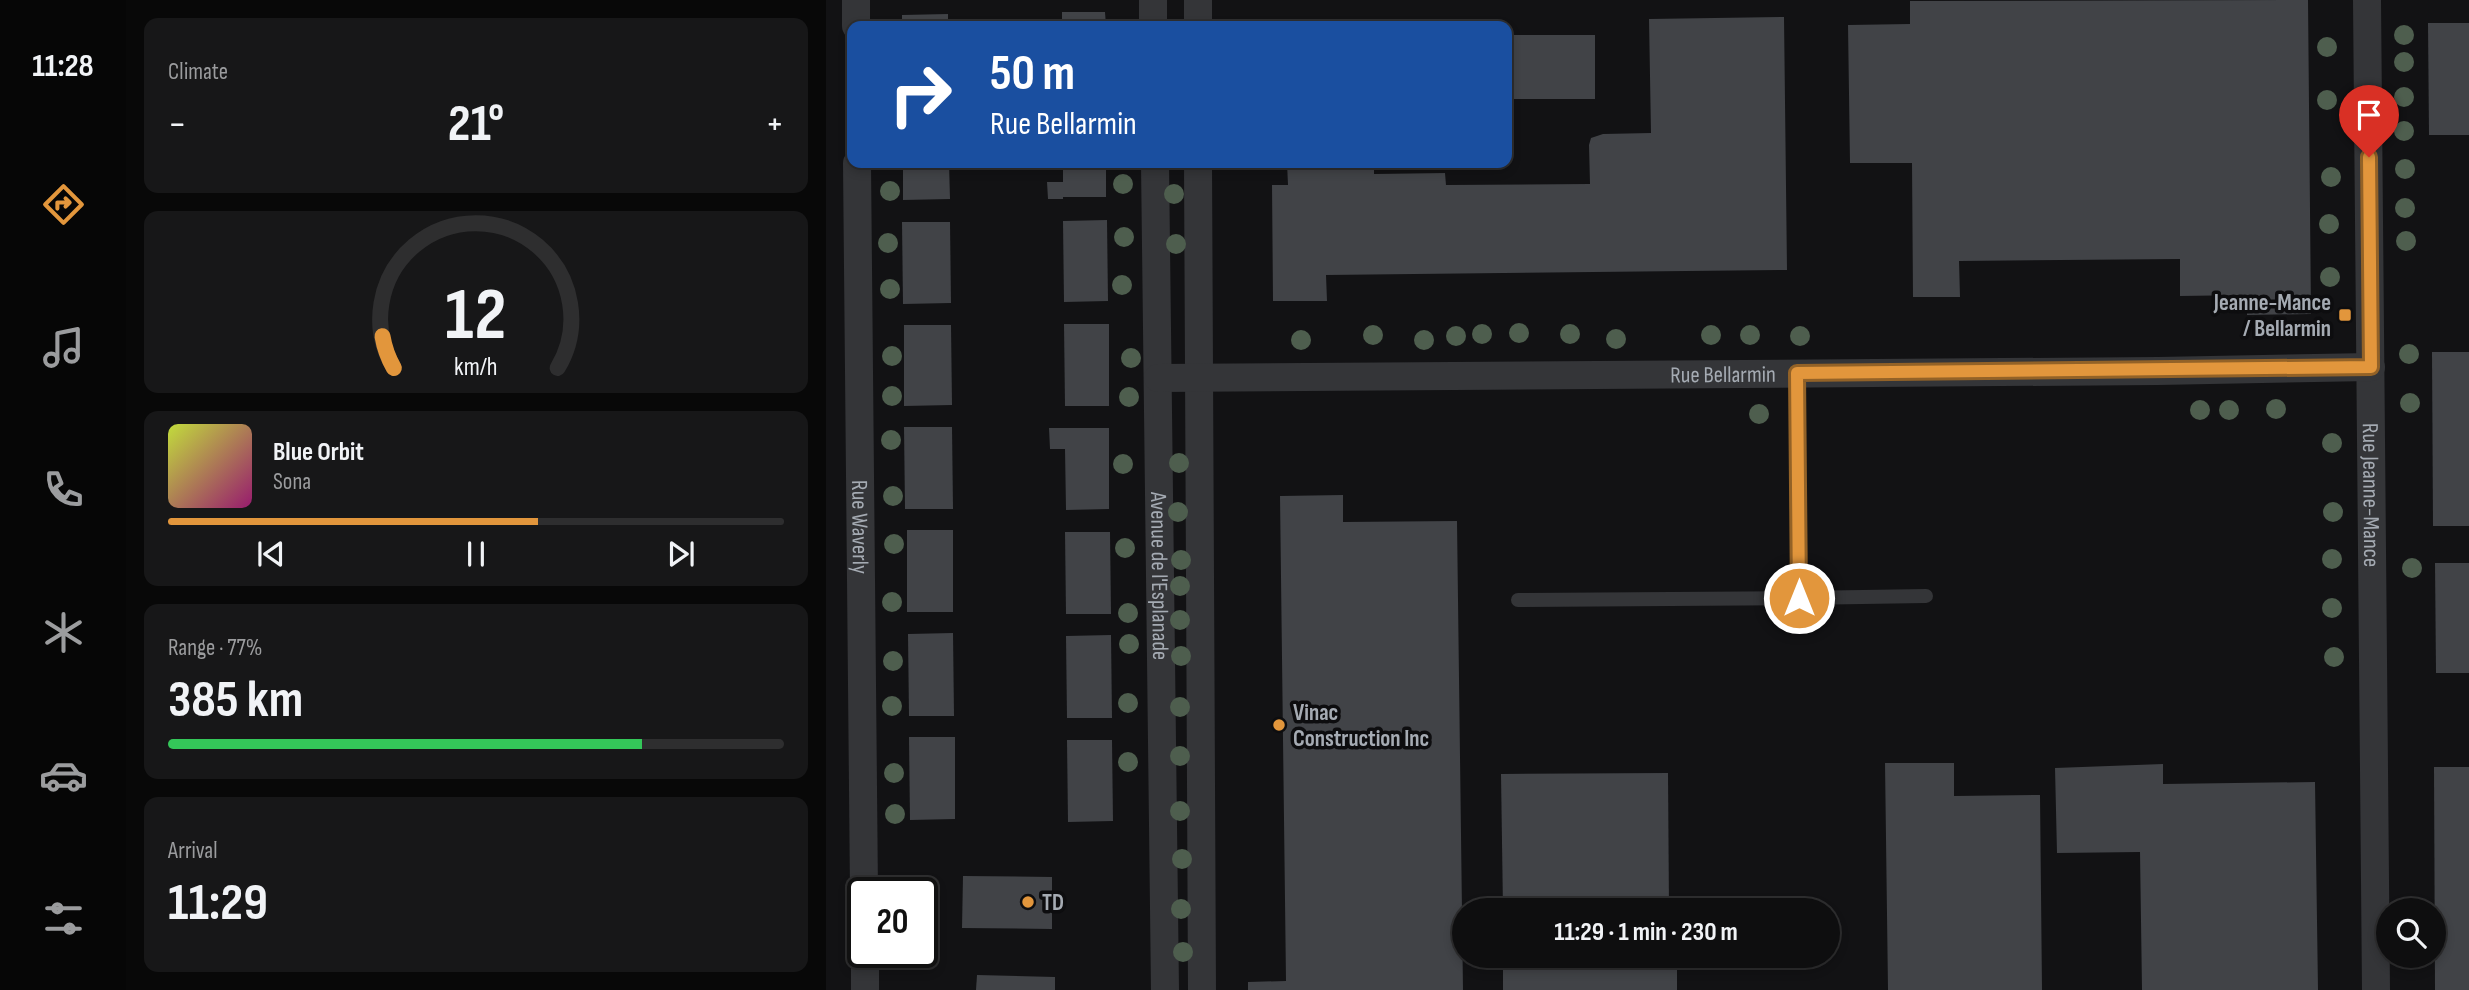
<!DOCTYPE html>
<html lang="en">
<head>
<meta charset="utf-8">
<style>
	:root { --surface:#0e0e0f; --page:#171718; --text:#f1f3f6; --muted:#9b9c9e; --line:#2e2e2f; --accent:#e2963c }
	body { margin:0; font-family:"Sofia Sans Condensed",sans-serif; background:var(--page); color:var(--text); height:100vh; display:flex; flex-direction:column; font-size:26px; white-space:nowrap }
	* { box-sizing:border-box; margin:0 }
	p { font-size:23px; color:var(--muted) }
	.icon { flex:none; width:38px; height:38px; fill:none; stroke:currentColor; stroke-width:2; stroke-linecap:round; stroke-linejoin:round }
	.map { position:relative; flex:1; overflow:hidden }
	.panel { display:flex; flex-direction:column; gap:18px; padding:18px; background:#080808; width:700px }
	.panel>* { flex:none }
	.top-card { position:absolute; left:21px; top:21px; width:665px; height:147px; border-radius:14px; box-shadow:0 4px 10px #0003,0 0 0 2px var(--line); background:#1a4fa0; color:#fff; overflow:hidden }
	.fabs { position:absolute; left:1550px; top:898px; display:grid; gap:14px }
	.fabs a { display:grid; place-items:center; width:70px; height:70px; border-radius:50%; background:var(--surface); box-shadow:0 4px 10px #0003,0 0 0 2px var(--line); font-size:35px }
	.speed { position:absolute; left:21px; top:877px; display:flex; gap:14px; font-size:35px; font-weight:700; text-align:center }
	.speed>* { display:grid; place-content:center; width:91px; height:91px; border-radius:50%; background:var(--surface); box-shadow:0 4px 10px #0003,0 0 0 2px var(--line); line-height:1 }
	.speed .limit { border:4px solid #111; border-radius:10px; background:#fff; color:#111 }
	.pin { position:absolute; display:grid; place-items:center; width:60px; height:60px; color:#fff; margin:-72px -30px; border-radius:50% 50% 50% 0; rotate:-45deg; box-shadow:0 0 7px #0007 }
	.pin .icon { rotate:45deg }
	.me { position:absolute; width:77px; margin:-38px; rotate:0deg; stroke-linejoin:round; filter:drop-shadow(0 0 5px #0008) }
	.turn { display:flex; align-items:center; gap:24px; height:147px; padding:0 28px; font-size:32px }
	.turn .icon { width:91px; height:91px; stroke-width:2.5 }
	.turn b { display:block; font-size:49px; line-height:60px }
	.big { font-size:52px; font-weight:700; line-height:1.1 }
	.panel .tile { flex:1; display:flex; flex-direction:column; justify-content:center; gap:10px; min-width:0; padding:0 24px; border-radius:14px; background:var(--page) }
	.panel .dial { align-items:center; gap:0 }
	.dial svg { height:182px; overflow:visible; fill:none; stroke:var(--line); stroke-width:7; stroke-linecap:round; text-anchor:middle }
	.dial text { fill:var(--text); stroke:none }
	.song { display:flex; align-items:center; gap:21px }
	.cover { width:84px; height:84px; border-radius:10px; background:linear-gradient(135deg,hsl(70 70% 55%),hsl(320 70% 35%)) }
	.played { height:7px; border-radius:4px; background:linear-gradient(90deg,var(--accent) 60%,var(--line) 60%) }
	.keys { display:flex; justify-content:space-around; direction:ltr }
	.heat { display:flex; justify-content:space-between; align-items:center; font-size:38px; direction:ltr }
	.charge { height:10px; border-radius:5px; background:linear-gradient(90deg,#34c759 77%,var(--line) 0) }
	.trip { position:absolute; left:626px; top:898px; width:388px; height:70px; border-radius:35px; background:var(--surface); box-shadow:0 4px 10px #0003,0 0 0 2px var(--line); font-weight:700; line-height:70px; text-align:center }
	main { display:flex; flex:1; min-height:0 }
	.dock { display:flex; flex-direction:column; width:126px; justify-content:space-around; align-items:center; background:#060606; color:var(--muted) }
	.dock .icon { width:49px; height:49px }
	.dock .current { color:var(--accent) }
	.dock b { font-size:32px; color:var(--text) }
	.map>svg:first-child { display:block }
	.building { fill:#414347 }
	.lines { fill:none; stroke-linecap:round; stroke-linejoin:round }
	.service { stroke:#343538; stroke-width:14 }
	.minor { stroke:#343538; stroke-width:28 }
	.tree { fill:#4e5e4e }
	.route-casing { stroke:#936227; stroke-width:18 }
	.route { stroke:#e2963c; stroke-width:12 }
	.poi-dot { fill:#e2963c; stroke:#0d0d0f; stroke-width:2.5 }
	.labels { text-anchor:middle; stroke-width:7; stroke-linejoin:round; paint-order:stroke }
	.poi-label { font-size:23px; font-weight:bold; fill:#a5abb3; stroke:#0d0d0f; text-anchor:start }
	.street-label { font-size:23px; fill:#a5abb3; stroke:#0d0d0f }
</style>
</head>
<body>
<main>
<nav class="dock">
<b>11:28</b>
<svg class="icon current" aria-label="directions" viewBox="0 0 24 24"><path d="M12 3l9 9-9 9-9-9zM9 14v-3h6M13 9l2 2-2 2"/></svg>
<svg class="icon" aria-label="music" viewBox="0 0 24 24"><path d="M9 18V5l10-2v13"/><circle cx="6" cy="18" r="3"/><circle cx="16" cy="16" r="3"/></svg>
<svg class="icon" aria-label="phone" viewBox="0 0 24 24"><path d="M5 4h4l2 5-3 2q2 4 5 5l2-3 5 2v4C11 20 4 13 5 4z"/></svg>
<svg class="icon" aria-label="climate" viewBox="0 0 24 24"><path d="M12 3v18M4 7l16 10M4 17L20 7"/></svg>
<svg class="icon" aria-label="car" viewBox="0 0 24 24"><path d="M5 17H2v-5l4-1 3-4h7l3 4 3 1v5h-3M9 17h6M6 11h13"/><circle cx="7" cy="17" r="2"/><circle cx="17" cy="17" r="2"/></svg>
<svg class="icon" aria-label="filters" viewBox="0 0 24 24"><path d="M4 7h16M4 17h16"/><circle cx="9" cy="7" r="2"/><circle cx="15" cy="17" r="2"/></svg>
</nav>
<section class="panel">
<div class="tile"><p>Climate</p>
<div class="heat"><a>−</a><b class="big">21°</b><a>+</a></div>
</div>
<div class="tile dial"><svg viewBox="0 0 100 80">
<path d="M14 69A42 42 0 1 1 86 69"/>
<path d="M14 69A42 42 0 0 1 9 55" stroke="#e2963c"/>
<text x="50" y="56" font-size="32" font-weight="700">12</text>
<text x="50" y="72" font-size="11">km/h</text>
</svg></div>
<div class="tile">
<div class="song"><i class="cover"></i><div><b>Blue Orbit</b><p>Sona</p></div></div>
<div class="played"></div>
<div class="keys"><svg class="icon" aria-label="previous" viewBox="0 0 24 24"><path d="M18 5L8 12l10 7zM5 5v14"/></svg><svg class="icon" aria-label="pause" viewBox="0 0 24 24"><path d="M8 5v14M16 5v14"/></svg><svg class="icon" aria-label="next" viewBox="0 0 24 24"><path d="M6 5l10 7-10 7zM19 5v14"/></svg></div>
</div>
<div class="tile"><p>Range · 77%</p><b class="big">385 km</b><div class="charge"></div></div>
<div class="tile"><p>Arrival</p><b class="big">11:29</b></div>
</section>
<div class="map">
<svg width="1643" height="990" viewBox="0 0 1643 990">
	<rect width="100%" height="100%" fill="#121214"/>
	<g class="building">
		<path d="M 1482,0 L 1485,314 L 1421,315 L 1421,295 L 1354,296 L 1354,259 L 1133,261 L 1134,297 L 1087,297 L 1086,163 L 1024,163 L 1022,25 L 1084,24 L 1084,1 Z"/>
		<path d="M 236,12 L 279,12 L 280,26 L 236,26 Z"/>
		<path d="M 122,14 L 122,26 L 76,26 L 76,15 Z"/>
		<path d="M 958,17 L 961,270 L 500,275 L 501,301 L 447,301 L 446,185 L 462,185 L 461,163 L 548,163 L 548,174 L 619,173 L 620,185 L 764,184 L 763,145 L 765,138 L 777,134 L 825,133 L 823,19 Z"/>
		<path d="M 1602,23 L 1643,23 L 1643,135 L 1603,135 Z"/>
		<rect x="681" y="35" width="88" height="64"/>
		<path d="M 77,163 L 123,163 L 124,199 L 77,200 Z"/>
		<path d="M 237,163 L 280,163 L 280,197 L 237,197 L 237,199 L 222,199 L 221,182 L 237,182 Z"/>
		<path d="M 281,220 L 282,301 L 238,302 L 237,221 Z"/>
		<path d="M 76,222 L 124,222 L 125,303 L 77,304 Z"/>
		<path d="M 238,324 L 283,324 L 283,406 L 239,406 Z"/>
		<path d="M 78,325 L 125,325 L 126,405 L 78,406 Z"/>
		<path d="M 1606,352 L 1643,352 L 1643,526 L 1607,526 Z"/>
		<path d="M 78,427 L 126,427 L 127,509 L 79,509 Z"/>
		<path d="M 223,428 L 283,428 L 283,509 L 240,510 L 239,449 L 224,449 Z"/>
		<path d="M 517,495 L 517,522 L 631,521 L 637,990 L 422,990 L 422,982 L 460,981 L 454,496 Z"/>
		<rect x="81" y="530" width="46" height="82"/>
		<path d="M 239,532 L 284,532 L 285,614 L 240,614 Z"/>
		<path d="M 1609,563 L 1643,563 L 1643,673 L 1610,673 Z"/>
		<path d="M 127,633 L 128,716 L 83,716 L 82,634 Z"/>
		<path d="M 285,635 L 286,718 L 241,718 L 240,636 Z"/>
		<path d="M 83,737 L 129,737 L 129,819 L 84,820 Z"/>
		<path d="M 241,740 L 286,740 L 287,821 L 242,822 Z"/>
		<path d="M 1059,763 L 1128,763 L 1128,796 L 1214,795 L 1216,990 L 1062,990 Z"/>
		<path d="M 1337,764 L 1337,784 L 1489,782 L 1492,990 L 1316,990 L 1314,852 L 1231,853 L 1229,768 Z"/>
		<path d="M 1608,767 L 1643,767 L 1643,990 L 1609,990 Z"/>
		<path d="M 842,773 L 843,910 L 677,910 L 675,774 Z"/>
		<path d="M 137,876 L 226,877 L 226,929 L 136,928 Z"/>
		<rect x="677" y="956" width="174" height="34"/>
		<path d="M 151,975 L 229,977 L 229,990 L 150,990 Z"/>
	</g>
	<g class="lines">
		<g class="service">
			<path d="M 973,598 L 1100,596"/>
			<path d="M 692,600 L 973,598 L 971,373"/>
		</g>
		<g class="minor">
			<path d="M 30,0 L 30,26"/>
			<path d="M 327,0 L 327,26"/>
			<path d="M 372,0 L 372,26"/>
			<path id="s1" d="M 1541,0 L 1550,990"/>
			<path id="s2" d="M 31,163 L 38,892"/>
			<path id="s3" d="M 329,163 L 339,990"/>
			<path d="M 372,163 L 376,990"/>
			<path id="s4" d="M 332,378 L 1332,371 L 1545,367"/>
			<path d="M 39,952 L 39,990"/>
		</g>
	</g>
	<g class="tree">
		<circle cx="1578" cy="35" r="10"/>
		<circle cx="1501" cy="47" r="10"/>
		<circle cx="1578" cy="62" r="10"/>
		<circle cx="1578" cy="97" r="10"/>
		<circle cx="1501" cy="100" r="10"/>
		<circle cx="1578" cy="131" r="10"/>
		<circle cx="1579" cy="169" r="10"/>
		<circle cx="1505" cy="177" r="10"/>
		<circle cx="297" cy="184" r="10"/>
		<circle cx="64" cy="191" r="10"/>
		<circle cx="348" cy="194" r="10"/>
		<circle cx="1579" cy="208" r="10"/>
		<circle cx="1503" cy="224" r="10"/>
		<circle cx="298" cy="237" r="10"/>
		<circle cx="1580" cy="241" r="10"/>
		<circle cx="62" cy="243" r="10"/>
		<circle cx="350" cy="244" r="10"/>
		<circle cx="1504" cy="277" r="10"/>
		<circle cx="296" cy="285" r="10"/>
		<circle cx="64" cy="289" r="10"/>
		<circle cx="693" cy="333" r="10"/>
		<circle cx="656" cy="334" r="10"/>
		<circle cx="744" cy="334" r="10"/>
		<circle cx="547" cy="335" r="10"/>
		<circle cx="885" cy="335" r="10"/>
		<circle cx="924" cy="335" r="10"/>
		<circle cx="630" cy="336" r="10"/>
		<circle cx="974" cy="336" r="10"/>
		<circle cx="790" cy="339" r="10"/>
		<circle cx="475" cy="340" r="10"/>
		<circle cx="598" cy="340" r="10"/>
		<circle cx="1583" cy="354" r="10"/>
		<circle cx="66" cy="356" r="10"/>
		<circle cx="305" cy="358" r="10"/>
		<circle cx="66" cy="396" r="10"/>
		<circle cx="303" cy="397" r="10"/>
		<circle cx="1584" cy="403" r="10"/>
		<circle cx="1450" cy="409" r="10"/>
		<circle cx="1374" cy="410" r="10"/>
		<circle cx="1403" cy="410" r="10"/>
		<circle cx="933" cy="414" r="10"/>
		<circle cx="65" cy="440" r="10"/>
		<circle cx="1506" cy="443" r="10"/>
		<circle cx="353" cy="463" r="10"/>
		<circle cx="297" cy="464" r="10"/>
		<circle cx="67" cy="496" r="10"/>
		<circle cx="352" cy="512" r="10"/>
		<circle cx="1507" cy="512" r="10"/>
		<circle cx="68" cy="544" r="10"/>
		<circle cx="299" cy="548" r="10"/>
		<circle cx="1506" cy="559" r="10"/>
		<circle cx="355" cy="560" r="10"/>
		<circle cx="1586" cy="568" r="10"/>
		<circle cx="354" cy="586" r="10"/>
		<circle cx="66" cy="602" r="10"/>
		<circle cx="1506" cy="608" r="10"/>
		<circle cx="302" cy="613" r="10"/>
		<circle cx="354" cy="620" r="10"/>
		<circle cx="303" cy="644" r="10"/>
		<circle cx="355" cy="656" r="10"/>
		<circle cx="1508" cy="657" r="10"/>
		<circle cx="67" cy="661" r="10"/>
		<circle cx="302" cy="703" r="10"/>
		<circle cx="66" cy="706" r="10"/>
		<circle cx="354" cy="707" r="10"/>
		<circle cx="354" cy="756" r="10"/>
		<circle cx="302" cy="762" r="10"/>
		<circle cx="68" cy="773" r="10"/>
		<circle cx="354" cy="811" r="10"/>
		<circle cx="69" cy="814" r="10"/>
		<circle cx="356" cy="859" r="10"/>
		<circle cx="355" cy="909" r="10"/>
		<circle cx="357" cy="952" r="10"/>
	</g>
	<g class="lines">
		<defs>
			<path id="route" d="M 973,598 L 971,373 L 1545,367 L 1543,157"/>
		</defs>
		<use href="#route" class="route-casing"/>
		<use href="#route" class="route"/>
	</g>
	<g class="poi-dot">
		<rect x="1512" y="308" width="14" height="14" rx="3.5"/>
		<circle cx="453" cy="725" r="7"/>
		<circle cx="202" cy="902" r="7"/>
	</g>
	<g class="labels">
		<g class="poi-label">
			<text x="1505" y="310" text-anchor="end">Jeanne-Mance<tspan x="1505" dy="26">/ Bellarmin</tspan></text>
			<text x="467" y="720">Vinac<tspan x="467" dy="26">Construction Inc</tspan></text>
			<text x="216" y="910">TD</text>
		</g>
		<g class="street-label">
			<text dy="8" stroke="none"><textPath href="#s4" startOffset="565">Rue Bellarmin</textPath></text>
			<text dy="8" stroke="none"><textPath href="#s1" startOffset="495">Rue Jeanne-Mance</textPath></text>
			<text dy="8" stroke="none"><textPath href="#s2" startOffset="364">Rue Waverly</textPath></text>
			<text dy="8" stroke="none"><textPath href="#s3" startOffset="413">Avenue de l'Esplanade</textPath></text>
		</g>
	</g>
</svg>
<div class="fabs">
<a><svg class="icon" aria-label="search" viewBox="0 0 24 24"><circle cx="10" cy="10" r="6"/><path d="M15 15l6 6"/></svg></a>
</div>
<div class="speed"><div class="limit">20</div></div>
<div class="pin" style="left:1543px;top:157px;background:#d93025"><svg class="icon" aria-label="arrive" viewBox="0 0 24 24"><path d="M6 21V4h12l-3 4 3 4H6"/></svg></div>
<svg class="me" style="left:973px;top:598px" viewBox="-20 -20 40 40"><circle r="17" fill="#e2963c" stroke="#fff" stroke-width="3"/><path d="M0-11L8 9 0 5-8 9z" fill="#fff"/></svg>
<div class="trip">11:29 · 1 min · 230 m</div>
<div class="top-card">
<div class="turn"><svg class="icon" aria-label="right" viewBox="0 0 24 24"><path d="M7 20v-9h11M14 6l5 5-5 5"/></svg><div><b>50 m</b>Rue Bellarmin</div></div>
</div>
</div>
</main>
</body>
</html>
